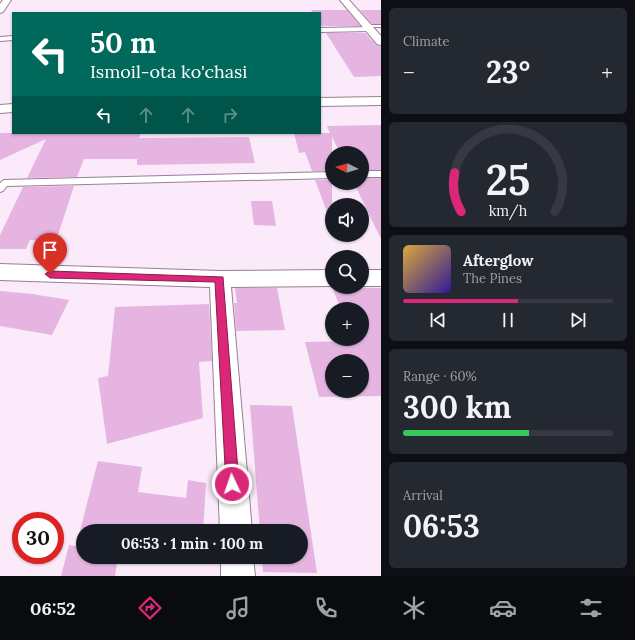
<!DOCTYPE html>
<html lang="en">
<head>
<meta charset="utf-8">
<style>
	:root { --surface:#171b24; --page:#242831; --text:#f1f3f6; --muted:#9ea1a6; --line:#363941; --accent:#db2777 }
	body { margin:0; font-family:Lora,serif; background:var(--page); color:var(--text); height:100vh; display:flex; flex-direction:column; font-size:15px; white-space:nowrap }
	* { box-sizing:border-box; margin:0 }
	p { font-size:13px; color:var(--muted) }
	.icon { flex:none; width:22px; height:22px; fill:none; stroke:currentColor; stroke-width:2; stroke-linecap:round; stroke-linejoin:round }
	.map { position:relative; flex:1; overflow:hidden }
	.side { display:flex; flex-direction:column; gap:8px; padding:8px; background:#0d0f14; width:254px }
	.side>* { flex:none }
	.top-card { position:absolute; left:12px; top:12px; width:309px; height:122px; border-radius:0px; box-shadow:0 1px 3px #0004; background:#00695c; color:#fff; overflow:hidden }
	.needle { width:26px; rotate:275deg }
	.tools { position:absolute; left:325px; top:146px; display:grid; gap:8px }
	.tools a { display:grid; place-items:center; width:44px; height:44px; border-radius:50%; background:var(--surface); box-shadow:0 1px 3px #0004; font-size:20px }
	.speed { position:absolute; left:12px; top:512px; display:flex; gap:8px; font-size:20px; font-weight:700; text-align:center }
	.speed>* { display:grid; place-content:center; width:52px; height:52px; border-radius:50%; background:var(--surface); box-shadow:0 1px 3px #0004; line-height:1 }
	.speed .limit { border:6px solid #d22; background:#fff; color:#111 }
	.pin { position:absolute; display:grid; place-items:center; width:34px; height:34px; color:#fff; margin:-41px -17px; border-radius:50% 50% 50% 0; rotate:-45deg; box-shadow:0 0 4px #0007 }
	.pin .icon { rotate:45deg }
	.me { position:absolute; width:44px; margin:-22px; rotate:357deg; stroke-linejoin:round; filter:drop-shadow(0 0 3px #0008) }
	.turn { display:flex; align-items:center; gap:14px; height:84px; padding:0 12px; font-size:18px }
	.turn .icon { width:52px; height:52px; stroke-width:2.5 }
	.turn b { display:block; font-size:28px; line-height:34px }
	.lanes { display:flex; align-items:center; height:38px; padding:0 12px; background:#0003; justify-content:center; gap:20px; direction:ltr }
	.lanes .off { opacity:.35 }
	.big { font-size:30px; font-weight:800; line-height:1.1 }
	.side .tile { flex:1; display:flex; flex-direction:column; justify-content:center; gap:6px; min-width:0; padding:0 14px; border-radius:6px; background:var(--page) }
	.side .dial { align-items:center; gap:0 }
	.dial svg { height:104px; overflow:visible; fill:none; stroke:var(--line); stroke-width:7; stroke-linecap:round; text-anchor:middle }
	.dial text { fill:var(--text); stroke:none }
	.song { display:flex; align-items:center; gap:12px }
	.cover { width:48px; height:48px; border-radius:6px; background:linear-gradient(135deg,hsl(40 70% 55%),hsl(250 70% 35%)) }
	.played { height:4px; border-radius:2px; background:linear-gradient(90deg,var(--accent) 55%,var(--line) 55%) }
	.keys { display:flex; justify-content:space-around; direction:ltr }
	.heat { display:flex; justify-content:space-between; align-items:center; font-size:22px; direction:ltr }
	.charge { height:6px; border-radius:3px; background:linear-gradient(90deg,#34c759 60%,var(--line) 0) }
	.trip { position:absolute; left:76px; top:524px; width:232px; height:40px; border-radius:20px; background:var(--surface); box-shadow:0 1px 3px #0004; font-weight:800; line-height:40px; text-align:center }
	.menu { display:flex; height:64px; justify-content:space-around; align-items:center; background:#090b0e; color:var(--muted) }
	.menu .icon { width:28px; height:28px }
	.menu .selected { color:var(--accent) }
	.menu b { font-size:18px; color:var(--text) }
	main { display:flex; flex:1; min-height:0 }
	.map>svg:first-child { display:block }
	.building { fill:#e6b4e1; fill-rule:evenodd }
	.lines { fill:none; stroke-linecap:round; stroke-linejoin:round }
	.lane-casing { stroke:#997f96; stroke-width:2 }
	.street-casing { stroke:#997f96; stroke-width:2 }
	.secondary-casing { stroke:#997f96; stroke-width:2 }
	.lane { fill:#fff; fill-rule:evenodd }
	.street { fill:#fff; fill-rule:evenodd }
	.secondary { fill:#fff; fill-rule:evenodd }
	.route { fill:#db2777; stroke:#8e194d }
</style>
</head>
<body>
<main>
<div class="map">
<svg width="381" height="576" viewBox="0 0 381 576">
	<rect width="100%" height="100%" fill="#fbeaf9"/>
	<g class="building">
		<path d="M 311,10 L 347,10 L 360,26 L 322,26 L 320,24 L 320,13 L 313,13 Z"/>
		<path d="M 360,10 L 381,10 L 381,24 L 372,24 Z"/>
		<path d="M 326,33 L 365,33 L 376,45 L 381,46 L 381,76 L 354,77 Z"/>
		<path d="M 381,125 L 381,170 L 362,170 L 362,153 L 340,153 L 332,137 L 332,171 L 312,171 L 305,152 L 299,153 L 294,133 L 330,133 L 327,126 Z"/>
		<path d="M 0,133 L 141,133 L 139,138 L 249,137 L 255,163 L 137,165 L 137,159 L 84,159 L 77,177 L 27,178 L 46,139 L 0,160 Z"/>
		<path d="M 362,178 L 381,178 L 381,239 L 354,183 L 362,183 Z"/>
		<path d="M 315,180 L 332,180 L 332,219 L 330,220 Z"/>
		<path d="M 74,186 L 56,241 L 30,240 L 26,249 L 0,249 L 0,235 L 23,187 Z"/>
		<path d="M 251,201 L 272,201 L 276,226 L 254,225 Z"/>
		<path d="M 332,287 L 381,288 L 381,396 L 319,397 L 305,342 L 354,341 L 353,339 L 362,339 L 362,309 L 341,309 ZM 332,361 L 362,361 L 362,391 L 332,391 Z"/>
		<path d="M 235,288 L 277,288 L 285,330 L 236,331 L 234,303 L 237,303 Z"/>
		<path d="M 0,291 L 32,294 L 69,300 L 52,335 L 0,326 Z"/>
		<path d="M 209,304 L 212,361 L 199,362 L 203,418 L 107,444 L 98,378 L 108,376 L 115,307 Z"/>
		<path d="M 250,405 L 292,406 L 317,573 L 263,572 L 262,557 L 301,557 L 301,531 L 260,531 Z"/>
		<path d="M 98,461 L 142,467 L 138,492 L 186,498 L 188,480 L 206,483 L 203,531 L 83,531 L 83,557 L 118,557 L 115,576 L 61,576 L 69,545 L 76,546 Z"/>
	</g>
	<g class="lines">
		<defs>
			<g id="lane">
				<path d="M 365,25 L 381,25 L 381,27 L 370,27 L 373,29 L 370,31 L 320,32 L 320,28 L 370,27 L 365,27 Z"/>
				<path d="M 13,36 L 13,40 L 0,41 L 0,37 Z"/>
				<rect x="362" y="171" width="19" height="6"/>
				<path d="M 332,172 L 332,178 L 7,186 L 3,191 L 0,192 L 0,183 L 4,180 Z"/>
			</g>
			<g id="street">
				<path d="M 340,0 L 349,0 L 381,36 L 381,45 L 377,44 Z"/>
				<path d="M 0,264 L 220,271 L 332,270 L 332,286 L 231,287 L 252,531 L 220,531 L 210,287 L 0,280 Z"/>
				<rect x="362" y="270" width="19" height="16"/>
				<path d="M 221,557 L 253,557 L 255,576 L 221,576 Z"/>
			</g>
			<g id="secondary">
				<path d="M 3,0 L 11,0 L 3,12 L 0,13 L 0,4 Z"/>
				<path d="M 381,97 L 381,105 L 320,106 L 320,98 Z"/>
				<path d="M 13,104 L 13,112 L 0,113 L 0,105 Z"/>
			</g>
		</defs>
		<use href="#lane" class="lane-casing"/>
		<use href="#street" class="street-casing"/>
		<use href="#secondary" class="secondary-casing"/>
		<use href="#lane" class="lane"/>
		<use href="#street" class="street"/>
		<use href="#secondary" class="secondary"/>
	</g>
	<path class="route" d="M 50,271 L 223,277 L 239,484 L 237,488 L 232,490 L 228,488 L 226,484 L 215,282 L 50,278 L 45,274 Z"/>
</svg>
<div class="tools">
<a><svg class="needle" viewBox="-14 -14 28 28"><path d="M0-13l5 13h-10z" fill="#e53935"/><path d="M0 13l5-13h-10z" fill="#9ea1a6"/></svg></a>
<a><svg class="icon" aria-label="sound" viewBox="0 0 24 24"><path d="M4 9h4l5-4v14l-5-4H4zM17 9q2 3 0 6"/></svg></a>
<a><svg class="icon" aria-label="search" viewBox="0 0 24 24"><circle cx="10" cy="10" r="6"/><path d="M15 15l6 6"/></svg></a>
<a>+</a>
<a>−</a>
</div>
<div class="speed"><div class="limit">30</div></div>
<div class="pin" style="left:50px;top:274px;background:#d93025"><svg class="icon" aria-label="arrive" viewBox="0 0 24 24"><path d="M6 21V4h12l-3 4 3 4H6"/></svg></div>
<svg class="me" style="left:232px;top:484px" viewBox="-20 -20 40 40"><circle r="17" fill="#db2777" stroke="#fff" stroke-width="3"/><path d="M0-11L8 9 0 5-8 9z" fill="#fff"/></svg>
<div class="trip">06:53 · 1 min · 100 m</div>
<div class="top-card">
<div class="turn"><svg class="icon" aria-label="left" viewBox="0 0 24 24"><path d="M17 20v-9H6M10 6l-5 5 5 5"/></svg><div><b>50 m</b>Ismoil-ota ko'chasi</div></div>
<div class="lanes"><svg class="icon" aria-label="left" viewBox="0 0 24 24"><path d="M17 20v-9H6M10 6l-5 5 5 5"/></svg><svg class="icon off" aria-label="ahead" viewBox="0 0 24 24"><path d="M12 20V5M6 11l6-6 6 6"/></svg><svg class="icon off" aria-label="ahead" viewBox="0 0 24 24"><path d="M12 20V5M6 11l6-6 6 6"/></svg><svg class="icon off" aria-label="right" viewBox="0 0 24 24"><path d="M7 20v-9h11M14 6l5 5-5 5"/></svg></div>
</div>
</div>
<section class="side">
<div class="tile"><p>Climate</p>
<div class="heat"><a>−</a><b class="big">23°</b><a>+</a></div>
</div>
<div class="tile dial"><svg viewBox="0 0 100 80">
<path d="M14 69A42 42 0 1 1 86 69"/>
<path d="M14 69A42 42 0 0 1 9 39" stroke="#db2777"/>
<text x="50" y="56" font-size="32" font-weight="700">25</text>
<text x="50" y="72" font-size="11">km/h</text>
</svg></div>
<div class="tile">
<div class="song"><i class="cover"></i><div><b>Afterglow</b><p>The Pines</p></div></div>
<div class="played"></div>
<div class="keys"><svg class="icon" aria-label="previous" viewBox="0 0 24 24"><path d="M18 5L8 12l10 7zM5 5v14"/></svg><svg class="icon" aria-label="pause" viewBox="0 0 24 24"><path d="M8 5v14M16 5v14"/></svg><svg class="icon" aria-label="next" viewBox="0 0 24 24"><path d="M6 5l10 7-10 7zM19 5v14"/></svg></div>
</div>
<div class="tile"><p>Range · 60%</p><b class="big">300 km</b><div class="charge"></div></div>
<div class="tile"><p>Arrival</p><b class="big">06:53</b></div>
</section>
</main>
<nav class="menu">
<b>06:52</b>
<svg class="icon selected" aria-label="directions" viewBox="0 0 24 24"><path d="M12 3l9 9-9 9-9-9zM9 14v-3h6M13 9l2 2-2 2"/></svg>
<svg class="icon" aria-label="music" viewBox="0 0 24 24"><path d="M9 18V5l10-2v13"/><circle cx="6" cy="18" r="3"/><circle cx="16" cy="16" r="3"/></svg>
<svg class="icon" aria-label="phone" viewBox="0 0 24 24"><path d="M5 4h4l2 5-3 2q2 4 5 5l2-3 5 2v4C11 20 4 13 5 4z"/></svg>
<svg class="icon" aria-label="climate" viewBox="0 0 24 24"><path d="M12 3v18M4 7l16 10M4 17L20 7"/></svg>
<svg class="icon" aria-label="car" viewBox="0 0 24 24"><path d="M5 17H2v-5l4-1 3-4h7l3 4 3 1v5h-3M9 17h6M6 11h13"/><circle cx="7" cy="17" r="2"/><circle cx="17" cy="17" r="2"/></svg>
<svg class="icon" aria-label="filters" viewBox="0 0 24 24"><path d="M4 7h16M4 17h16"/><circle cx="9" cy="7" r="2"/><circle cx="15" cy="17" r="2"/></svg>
</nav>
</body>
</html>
